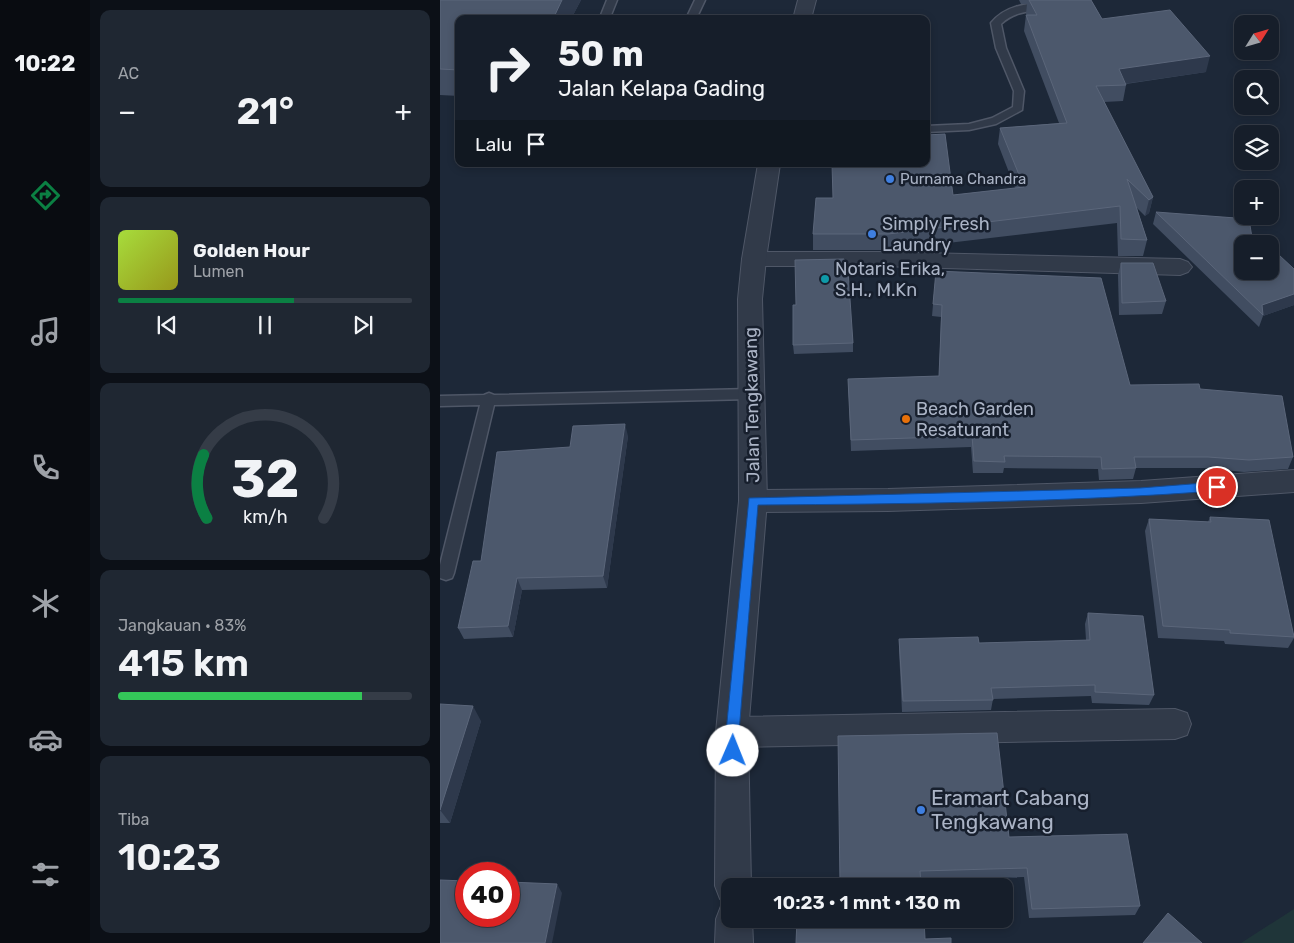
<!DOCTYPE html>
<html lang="id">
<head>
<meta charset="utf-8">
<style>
	:root { --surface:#161e2a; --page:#1f2732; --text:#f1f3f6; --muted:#9ea2a8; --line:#353c47; --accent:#0b8043 }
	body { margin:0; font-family:Rubik,sans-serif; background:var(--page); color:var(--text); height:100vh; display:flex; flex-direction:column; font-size:19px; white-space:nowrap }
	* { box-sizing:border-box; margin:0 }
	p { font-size:16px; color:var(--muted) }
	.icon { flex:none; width:28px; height:28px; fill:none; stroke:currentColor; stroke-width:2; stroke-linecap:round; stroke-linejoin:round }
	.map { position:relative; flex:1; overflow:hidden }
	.sheet { display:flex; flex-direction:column; gap:10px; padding:10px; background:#0c1017; width:350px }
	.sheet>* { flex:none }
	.banner { position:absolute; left:15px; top:15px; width:475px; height:152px; border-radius:10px; box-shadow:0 2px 8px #0003,0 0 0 1px var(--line); background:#161e2a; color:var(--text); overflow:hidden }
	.needle { width:32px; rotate:53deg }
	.buttons { position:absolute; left:794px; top:15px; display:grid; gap:10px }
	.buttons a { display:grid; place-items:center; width:45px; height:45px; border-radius:10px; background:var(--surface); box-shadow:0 2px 8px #0003,0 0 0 1px var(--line); font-size:25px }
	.speed { position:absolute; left:15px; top:862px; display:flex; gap:10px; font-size:25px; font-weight:700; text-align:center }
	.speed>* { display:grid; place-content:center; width:65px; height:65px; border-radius:50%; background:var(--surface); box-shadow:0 2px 8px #0003,0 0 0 1px var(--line); line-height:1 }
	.speed .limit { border:8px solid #d22; background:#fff; color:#111 }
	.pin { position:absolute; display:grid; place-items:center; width:42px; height:42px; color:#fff; margin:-21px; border:2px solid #fff; border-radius:50%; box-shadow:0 1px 5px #0007 }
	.me { position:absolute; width:55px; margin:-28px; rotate:1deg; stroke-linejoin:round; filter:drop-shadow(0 0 4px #0008) }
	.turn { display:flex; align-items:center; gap:18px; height:105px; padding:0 20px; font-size:22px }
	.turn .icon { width:65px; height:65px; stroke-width:2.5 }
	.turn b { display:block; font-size:35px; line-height:42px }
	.then { display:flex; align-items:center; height:48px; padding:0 20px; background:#0003; gap:10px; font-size:19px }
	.big { font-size:38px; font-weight:600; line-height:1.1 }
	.sheet .card { flex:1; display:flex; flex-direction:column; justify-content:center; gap:8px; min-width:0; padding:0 18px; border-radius:10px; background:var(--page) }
	.sheet .dial { align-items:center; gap:0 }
	.dial svg { height:130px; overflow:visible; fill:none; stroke:var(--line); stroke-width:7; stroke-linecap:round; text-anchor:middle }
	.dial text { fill:var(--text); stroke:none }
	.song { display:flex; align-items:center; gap:15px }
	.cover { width:60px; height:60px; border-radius:8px; background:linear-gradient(135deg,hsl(80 70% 55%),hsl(60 70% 35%)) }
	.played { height:5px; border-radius:2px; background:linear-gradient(90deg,var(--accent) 60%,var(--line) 60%) }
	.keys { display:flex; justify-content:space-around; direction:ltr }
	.heat { display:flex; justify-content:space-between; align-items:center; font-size:28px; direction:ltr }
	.charge { height:8px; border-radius:4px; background:linear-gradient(90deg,#34c759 83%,var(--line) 0) }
	.trip { position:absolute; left:281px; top:878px; width:292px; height:50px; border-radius:10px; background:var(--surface); box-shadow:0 2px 8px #0003,0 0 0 1px var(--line); font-weight:600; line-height:50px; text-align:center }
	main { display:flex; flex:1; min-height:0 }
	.dock { display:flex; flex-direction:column; width:90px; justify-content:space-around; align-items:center; background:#090c11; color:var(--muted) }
	.dock .icon { width:35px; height:35px }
	.dock .selected { color:var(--accent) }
	.dock b { font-size:22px; color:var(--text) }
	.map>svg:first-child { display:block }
	.green { fill:#1f3539 }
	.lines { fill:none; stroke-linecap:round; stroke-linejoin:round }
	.service-casing { stroke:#4f5767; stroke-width:3 }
	.minor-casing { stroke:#4f5767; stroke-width:2 }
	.tertiary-casing { stroke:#4f5767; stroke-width:2 }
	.service { fill:#313a49; fill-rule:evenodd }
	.minor { fill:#313a49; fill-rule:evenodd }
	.tertiary { fill:#313a49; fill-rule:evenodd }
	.wall { fill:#414d61 }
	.shaded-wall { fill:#2e394c }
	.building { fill:#4c586c; stroke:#5b667a }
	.route { fill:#1a73e8; stroke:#114b97 }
	.shop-dot { fill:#3f7fe0; stroke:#171f2d; stroke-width:2 }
	.culture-dot { fill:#0f9aa8; stroke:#171f2d; stroke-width:2 }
	.food-dot { fill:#e8710a; stroke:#171f2d; stroke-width:2 }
	.labels { text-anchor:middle; stroke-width:5; stroke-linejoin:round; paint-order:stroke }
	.far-poi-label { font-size:15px; fill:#abb4c6; stroke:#171f2d; text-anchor:start }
	.poi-label { font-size:18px; fill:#abb4c6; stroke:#171f2d; text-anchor:start }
	.street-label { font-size:18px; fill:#abb4c6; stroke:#171f2d }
	.near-poi-label { font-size:21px; fill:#abb4c6; stroke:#171f2d; text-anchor:start }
</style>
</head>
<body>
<main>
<nav class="dock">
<b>10:22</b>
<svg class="icon selected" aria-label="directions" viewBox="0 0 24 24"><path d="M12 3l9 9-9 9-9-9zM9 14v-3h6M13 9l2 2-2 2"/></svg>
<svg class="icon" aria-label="music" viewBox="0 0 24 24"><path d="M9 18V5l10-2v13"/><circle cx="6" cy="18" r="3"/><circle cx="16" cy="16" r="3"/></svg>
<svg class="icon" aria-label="phone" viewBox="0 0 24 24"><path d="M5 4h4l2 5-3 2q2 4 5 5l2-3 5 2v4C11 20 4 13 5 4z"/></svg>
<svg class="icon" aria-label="climate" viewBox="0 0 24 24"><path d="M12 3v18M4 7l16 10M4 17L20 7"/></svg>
<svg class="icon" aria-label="car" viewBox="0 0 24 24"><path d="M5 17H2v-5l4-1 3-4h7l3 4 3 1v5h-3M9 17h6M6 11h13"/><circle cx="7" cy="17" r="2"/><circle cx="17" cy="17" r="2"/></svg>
<svg class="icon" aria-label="filters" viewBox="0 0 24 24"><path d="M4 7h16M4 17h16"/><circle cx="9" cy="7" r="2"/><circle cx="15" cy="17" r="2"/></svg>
</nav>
<section class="sheet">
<div class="card"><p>AC</p>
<div class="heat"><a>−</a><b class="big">21°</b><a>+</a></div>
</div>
<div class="card">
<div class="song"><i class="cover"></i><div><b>Golden Hour</b><p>Lumen</p></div></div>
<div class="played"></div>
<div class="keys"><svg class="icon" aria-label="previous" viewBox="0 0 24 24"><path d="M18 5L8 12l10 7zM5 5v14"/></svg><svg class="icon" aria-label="pause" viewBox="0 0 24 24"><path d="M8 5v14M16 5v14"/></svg><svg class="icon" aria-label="next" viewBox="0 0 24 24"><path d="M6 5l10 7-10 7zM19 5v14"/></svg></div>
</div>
<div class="card dial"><svg viewBox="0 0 100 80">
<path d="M14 69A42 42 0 1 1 86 69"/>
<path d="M14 69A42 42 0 0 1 12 30" stroke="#0b8043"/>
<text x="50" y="56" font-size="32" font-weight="700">32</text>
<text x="50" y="72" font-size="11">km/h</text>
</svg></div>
<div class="card"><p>Jangkauan · 83%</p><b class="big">415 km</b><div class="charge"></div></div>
<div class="card"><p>Tiba</p><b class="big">10:23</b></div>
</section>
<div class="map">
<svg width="854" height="943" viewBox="0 0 854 943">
	<rect width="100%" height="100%" fill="#1d2838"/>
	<path class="green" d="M 854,909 L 854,943 L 801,943 Z"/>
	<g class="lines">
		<defs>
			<g id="service">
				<path d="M 167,0 L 177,0 L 171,15 L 172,19 L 162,19 L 161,15 Z"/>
				<path d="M 255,0 L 265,0 L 256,19 L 246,19 Z"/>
				<path d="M 606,3 L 609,4 L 609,8 C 591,12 576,10 561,24 L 566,48 L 584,91 L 582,110 L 556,124 L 529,130 L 486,132 L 486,126 L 529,124 L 552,118 L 573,107 L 574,91 L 556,48 L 551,23 C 565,6 586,3 606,3 Z"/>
				<path d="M 311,389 L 316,390 L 318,394 L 316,398 L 311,399 L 54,405 L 14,573 L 12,578 L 6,580 L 0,578 L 0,565 L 40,405 L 0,406 L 0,396 L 44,395 L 49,393 L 54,395 Z"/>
			</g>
			<g id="minor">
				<path d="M 314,252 L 440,252 L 740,259 L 748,262 L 752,267 L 748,272 L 740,275 L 440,266 L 314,266 L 306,264 L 302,259 L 306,254 Z"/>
				<path d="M 854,470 L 854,492 L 701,503 L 448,511 L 313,512 L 303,509 L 299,501 L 303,493 L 313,490 L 448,489 L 701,481 Z"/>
				<path d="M 735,709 L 747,713 L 751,724 L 747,735 L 735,739 L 292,747 L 280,743 L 276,732 L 280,721 L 292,717 Z"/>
			</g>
			<g id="tertiary">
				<path d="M 358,0 L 376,0 L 371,19 L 353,19 Z"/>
				<path d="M 318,164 L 340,164 L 326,259 L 322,299 L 327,501 L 308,732 L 311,886 L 290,886 L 290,919 L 312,919 L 313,943 L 275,943 L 276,919 L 281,906 L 289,903 L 280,899 L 275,886 L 276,732 L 299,501 L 298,299 L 302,259 Z"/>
			</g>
		</defs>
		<use href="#service" class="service-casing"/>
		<use href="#minor" class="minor-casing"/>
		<use href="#tertiary" class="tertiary-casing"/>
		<use href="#service" class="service"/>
		<use href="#minor" class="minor"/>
		<use href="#tertiary" class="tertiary"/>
	</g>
	<g class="wall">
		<path d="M 0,0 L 141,0 L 131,19 L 19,19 L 19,96 L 0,95 Z"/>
		<path d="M 579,0 L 651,0 L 662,19 L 766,72 L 686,84 L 686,85 L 683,101 L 664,102 L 713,197 L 709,213 L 705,216 L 697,208 L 707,240 L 703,256 L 678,256 L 677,223 L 448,250 L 373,250 L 373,234 L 393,198 L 513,195 L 575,188 L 558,144 L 560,128 L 619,123 L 584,31 L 586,15 L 587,15 L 586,14 L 587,4 L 581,4 Z"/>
		<path d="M 716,212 L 802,271 L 854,269 L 854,305 L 823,316 L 819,327 L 713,224 Z"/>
		<path d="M 681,263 L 726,301 L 722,314 L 679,315 L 678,275 Z"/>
		<path d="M 405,269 L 413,343 L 413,352 L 354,354 L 353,345 L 356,305 Z"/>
		<path d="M 496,271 L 690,385 L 760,389 L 853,457 L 848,469 L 804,472 L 764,468 L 696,468 L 693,479 L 659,480 L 658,469 L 564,468 L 563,473 L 533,473 L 531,447 L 411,451 L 408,379 L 499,376 L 501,317 L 492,316 Z"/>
		<path d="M 188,436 L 167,588 L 82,590 L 73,637 L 24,639 L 18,628 L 41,561 L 130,447 Z"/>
		<path d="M 770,517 L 854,634 L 854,638 L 848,648 L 785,644 L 784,641 L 718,638 L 705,531 L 709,519 L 768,522 Z"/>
		<path d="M 648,613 L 714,695 L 709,705 L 652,703 L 651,696 L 553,699 L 551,710 L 462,712 L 459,650 L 459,639 L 539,643 L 646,640 L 645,624 Z"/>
		<path d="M 0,704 L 41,721 L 10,823 L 0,823 Z"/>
		<path d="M 569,837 L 700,906 L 695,915 L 589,918 L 584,877 L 481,880 L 400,884 Z"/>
	</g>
	<g class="shaded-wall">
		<path d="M 122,0 L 141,0 L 131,19 L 113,19 Z"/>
		<path d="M 770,56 L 766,72 L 676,85 L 679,69 Z"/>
		<path d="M 713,197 L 709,213 L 705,216 L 709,200 Z"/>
		<path d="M 854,294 L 854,305 L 823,316 L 822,305 Z"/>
		<path d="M 185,424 L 188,436 L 167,588 L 163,576 Z"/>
		<path d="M 77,578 L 82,590 L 73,637 L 68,626 Z"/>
		<path d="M 33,706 L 41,721 L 10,823 L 0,810 Z"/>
		<path d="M 117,884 L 122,893 L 112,943 L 105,943 Z"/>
	</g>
	<g class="building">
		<path d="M 0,0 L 122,0 L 113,19 L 19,19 L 19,70 L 0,69 Z"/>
		<path d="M 589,0 L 651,0 L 662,19 L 730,10 L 770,56 L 679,69 L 686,85 L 656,86 L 713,197 L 709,200 L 687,179 L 707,240 L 681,239 L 680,206 L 448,234 L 373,234 L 376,198 L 393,198 L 392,164 L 486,164 L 486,135 L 505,134 L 513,195 L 584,187 L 560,128 L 627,123 L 586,15 L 597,15 Z"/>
		<path d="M 716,212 L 809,219 L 813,244 L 802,244 L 802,271 L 830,271 L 830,258 L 839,255 L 854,269 L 854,294 L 822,305 L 823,315 Z"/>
		<path d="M 404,259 L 405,269 L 408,270 L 413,343 L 353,345 L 353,305 L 356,305 L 355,260 Z"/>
		<path d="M 681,263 L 713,263 L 726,301 L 682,303 Z"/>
		<path d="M 496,271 L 661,278 L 690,385 L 759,384 L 760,389 L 842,396 L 853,457 L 809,460 L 768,457 L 694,457 L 696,468 L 662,469 L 661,457 L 564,456 L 565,462 L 534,461 L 532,436 L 411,440 L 408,379 L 499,376 L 502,305 L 493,304 Z"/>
		<path d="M 185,424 L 163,576 L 77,578 L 68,626 L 18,628 L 33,561 L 41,561 L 57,452 L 130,447 L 133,426 Z"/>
		<path d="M 770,517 L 829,520 L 854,637 L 790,633 L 790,630 L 723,626 L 709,519 L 771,522 Z"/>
		<path d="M 648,613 L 703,616 L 714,695 L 655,692 L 655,685 L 551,688 L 553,700 L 463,701 L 459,639 L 538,637 L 539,643 L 650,640 Z"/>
		<path d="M 0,704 L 33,706 L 0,810 Z"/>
		<path d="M 557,733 L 569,837 L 687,834 L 700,906 L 592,909 L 587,868 L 480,871 L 481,886 L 358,886 L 358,885 L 400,884 L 398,736 Z"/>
		<path d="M 0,880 L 26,881 L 26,916 L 69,916 L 69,882 L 117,884 L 105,943 L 0,943 Z"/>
		<path d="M 728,913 L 762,943 L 703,943 Z"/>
		<path d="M 357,919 L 484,919 L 485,939 L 511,938 L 511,943 L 356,943 Z"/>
	</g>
	<path class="route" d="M 777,482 L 783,487 L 777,491 C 625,502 471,504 318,505 L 299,732 L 300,751 L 297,756 L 293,757 L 288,756 L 286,751 L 286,732 L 309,498 L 700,488 Z"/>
	<g class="shop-dot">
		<circle cx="450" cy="179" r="5"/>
		<circle cx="432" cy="234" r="5"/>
		<circle cx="481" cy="810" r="5"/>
	</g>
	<circle class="culture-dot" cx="385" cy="279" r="5"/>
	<circle class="food-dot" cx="466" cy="419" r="5"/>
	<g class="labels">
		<g class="far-poi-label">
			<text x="460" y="184">Purnama Chandra</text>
		</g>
		<g class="poi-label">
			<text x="442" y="230">Simply Fresh<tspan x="442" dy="21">Laundry</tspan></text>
			<text x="395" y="275">Notaris Erika,<tspan x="395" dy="21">S.H., M.Kn</tspan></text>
			<text x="476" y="415">Beach Garden<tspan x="476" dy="21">Resaturant</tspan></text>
		</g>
		<g class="street-label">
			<text transform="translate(312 405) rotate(-91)" y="6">Jalan Tengkawang</text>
		</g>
		<g class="near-poi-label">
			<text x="491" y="805">Eramart Cabang<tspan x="491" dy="24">Tengkawang</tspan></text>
		</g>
	</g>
</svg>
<div class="buttons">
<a><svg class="needle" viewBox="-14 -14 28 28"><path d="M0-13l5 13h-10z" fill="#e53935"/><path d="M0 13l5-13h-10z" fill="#9ea2a8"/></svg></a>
<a><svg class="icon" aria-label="search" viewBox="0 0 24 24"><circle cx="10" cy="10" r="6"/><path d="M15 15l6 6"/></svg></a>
<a><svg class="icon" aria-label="layers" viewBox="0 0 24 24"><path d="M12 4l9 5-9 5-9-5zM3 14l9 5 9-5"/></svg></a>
<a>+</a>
<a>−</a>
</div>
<div class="speed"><div class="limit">40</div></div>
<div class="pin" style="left:777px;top:487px;background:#d93025"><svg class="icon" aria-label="arrive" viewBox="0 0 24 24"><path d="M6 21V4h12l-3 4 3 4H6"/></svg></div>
<svg class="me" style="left:293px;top:751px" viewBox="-20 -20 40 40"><circle r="19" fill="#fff"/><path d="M0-13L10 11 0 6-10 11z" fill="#1a73e8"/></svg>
<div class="trip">10:23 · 1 mnt · 130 m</div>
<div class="banner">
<div class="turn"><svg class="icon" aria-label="right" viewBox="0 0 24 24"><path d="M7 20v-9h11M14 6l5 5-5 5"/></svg><div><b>50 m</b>Jalan Kelapa Gading</div></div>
<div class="then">Lalu<svg class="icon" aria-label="arrive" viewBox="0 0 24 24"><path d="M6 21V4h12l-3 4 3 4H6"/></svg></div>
</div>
</div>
</main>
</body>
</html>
